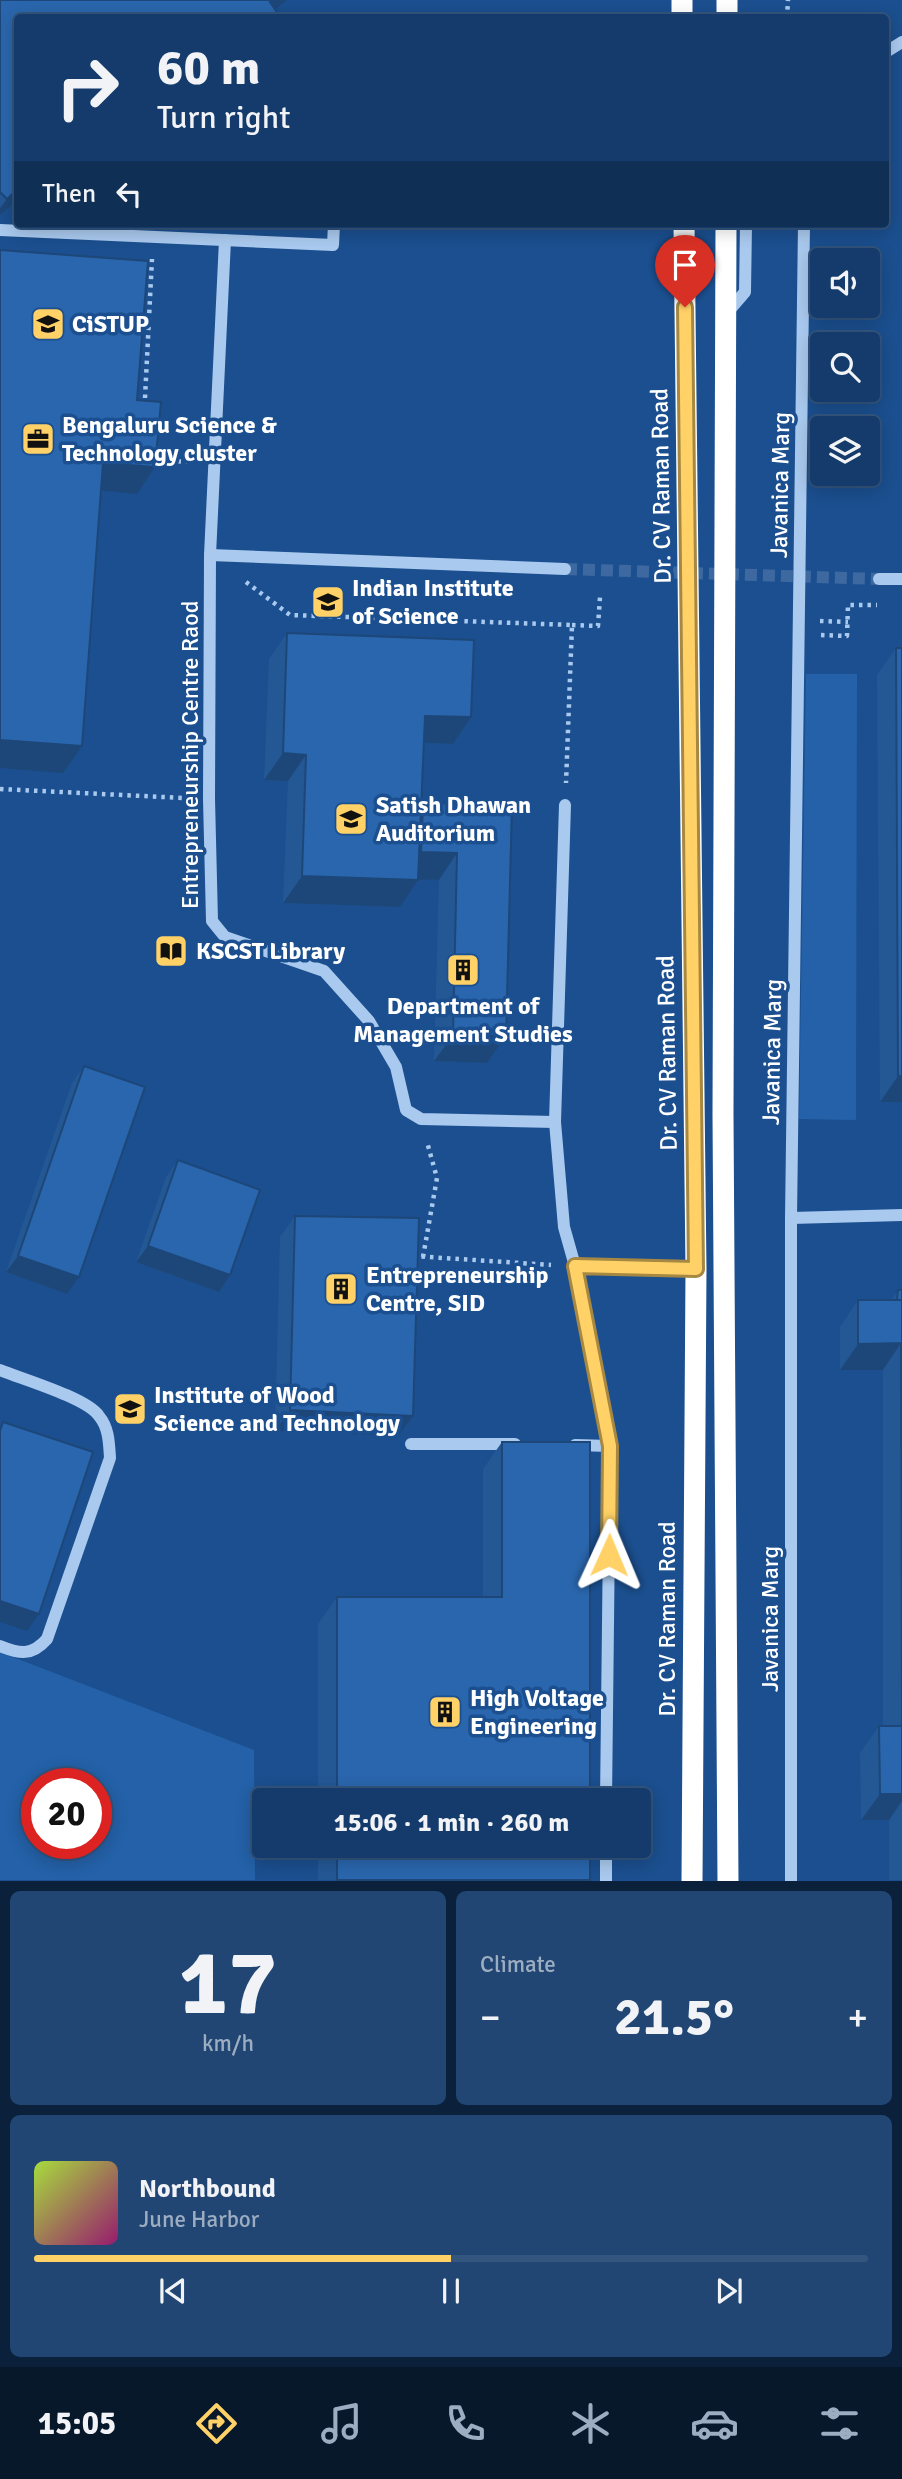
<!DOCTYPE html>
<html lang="en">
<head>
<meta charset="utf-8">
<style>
	:root { --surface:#143b6b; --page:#214673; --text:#f1f3f6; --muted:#9dadc1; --line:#33557e; --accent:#ffd166 }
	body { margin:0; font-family:Signika,sans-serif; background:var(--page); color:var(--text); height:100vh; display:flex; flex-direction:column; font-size:26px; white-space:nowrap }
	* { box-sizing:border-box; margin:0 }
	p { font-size:23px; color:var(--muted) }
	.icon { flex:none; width:38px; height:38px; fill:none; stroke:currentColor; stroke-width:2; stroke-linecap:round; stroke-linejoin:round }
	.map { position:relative; height:1881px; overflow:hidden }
	.panel { display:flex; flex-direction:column; gap:10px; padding:10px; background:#0b203b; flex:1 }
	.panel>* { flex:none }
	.hud { position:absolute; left:14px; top:14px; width:875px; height:214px; border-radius:7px; box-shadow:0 4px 18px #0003,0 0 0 2px var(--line); background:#143b6b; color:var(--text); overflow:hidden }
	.fabs { position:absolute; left:810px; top:248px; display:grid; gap:14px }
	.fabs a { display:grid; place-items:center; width:70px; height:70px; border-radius:7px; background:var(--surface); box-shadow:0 4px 18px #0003,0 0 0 2px var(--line); font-size:35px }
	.speed { position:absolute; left:21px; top:1768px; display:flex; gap:14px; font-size:35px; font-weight:700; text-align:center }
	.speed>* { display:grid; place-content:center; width:91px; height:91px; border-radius:50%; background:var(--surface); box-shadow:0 4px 18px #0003,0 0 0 2px var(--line); line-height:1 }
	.speed .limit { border:10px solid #d22; background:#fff; color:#111 }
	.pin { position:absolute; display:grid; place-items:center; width:60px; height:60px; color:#fff; margin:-72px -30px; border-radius:50% 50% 50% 0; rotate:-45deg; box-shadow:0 0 7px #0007 }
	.pin .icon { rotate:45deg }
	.me { position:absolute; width:77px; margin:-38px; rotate:1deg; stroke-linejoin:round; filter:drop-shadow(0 0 5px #0008) }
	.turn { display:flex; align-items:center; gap:24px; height:147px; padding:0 28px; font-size:32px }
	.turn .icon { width:91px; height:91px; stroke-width:2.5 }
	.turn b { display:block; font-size:49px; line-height:60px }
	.then { display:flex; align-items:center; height:66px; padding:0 28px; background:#0003; gap:14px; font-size:26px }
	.big { font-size:52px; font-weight:800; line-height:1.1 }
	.panel .card { flex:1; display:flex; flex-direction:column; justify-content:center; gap:10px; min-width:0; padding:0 24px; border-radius:10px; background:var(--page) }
	.panel .dial { align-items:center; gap:0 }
	.dial b { font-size:91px; line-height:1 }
	.song { display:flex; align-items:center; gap:21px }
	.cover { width:84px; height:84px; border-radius:10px; background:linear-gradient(135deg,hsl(80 70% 55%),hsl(320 70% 35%)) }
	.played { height:7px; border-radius:4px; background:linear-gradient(90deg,var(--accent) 50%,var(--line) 50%) }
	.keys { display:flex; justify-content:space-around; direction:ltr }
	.heat { display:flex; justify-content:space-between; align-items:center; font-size:38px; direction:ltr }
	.panel .tiles { flex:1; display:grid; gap:10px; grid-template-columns:1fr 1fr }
	.card:last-child { grid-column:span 2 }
	.trip { position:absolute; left:252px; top:1788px; width:399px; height:70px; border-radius:7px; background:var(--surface); box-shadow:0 4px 18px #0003,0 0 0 2px var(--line); font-weight:800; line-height:70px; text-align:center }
	.dock { display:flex; height:112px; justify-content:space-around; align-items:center; background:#08182b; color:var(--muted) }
	.dock .icon { width:49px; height:49px }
	.dock .on { color:var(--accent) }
	.dock b { font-size:32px; color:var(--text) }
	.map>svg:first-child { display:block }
	.green { fill:#2461a8; fill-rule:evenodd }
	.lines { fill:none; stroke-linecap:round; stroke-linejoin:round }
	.minor-tunnel { stroke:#3d69a0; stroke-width:12; stroke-dasharray:12 6; stroke-linecap:butt }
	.path { stroke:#a9c9ee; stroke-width:4.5; stroke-dasharray:3.5 5; stroke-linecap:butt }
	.minor { stroke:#a9c9ee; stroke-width:12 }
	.highway { stroke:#fff; stroke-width:21 }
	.wall { fill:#245895 }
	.shaded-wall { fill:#1d4779 }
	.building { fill:#2a66ad; stroke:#1d4779; stroke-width:2 }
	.route-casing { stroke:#a68842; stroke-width:18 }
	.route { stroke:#ffd166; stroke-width:12 }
	.labels { text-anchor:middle; stroke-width:7; stroke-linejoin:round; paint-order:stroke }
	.poi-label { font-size:24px; font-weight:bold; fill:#fff; stroke:#1b4f8f; text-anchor:start }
	.street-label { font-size:24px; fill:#fff; stroke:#1b4f8f }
</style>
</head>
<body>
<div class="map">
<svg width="902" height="1881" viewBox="0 0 902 1881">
	<rect width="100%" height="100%" fill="#1b4f8f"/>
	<g class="green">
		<path d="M 806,674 L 857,674 L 856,1120 L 799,1119 Z"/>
		<path d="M 0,1652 L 254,1750 L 255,1880 L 0,1880 ZM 37,1783 L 96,1783 L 96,1843 L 37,1843 Z"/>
	</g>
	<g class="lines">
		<path class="minor-tunnel" d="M 565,569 L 879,579"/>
		<g class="path">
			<path d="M 787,18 L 788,0"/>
			<path d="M 145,398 L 152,259"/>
			<path d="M 152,460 L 193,462"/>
			<path d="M 246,582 L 290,615 L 572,625 L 566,783"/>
			<path d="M 820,621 L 848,622"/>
			<path d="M 572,625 L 598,626 L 600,597"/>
			<path d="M 821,635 L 847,636 L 848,605 L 877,605"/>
			<path d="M 0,789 L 184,798"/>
			<path d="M 413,1256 L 551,1265"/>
			<path d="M 423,1257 L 437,1178 L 427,1142"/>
		</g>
		<g class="minor">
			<path d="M 886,52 L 902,42"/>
			<path d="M 0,230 L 333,245 L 334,224"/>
			<path d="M 225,240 L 210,555 L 209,799 L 212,921 L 225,937 L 324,971 L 369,1021 L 396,1067 L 406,1110 L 421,1119 L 555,1122"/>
			<path d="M 726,314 L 745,292 L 746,224"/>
			<path d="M 210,555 L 565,569"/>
			<path d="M 879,579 L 902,579"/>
			<path d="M 565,805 L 555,1122 L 564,1227 L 575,1266 L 610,1446 L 606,1801"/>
			<path d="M 791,1218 L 902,1215"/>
			<path d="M 575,1266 L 696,1269"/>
			<path d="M 0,1370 C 22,1379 87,1398 99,1416 C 109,1428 109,1443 110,1458 L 47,1639 C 32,1656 20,1654 0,1646"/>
			<path d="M 411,1444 L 515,1444"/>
			<path d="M 575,1445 L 610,1446"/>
			<path d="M 606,1881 L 606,1846"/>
			<path d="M 791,1881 L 791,1218 L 804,224"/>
		</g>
		<g class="highway">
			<path d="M 682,0 L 682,18"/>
			<path d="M 727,18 L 727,0"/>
			<path d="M 684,224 L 696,1269 L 692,1881"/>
			<path d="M 726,224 L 723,1114 L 728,1881"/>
		</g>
	</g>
	<g class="wall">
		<path d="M 0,0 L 287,0 L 275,10 L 18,18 L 18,200 L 0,215 Z"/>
		<path d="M 287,633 L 453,744 L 424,743 L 421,806 L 423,803 L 512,805 L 506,1036 L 487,1063 L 434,1061 L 439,880 L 418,879 L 400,907 L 283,903 L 288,781 L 264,780 L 269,659 Z"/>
		<path d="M 896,648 L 902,1102 L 880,1102 L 877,675 Z"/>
		<path d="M 84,1066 L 79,1277 L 67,1294 L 6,1272 L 72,1083 Z"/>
		<path d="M 178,1160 L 230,1275 L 219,1292 L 136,1262 L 166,1177 Z"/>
		<path d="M 295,1216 L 413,1416 L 398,1436 L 275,1431 L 280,1237 Z"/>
		<path d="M 898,1290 L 902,1290 L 902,1880 L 889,1880 L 889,1820 L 861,1820 L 860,1753 L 879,1726 L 883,1726 L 883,1370 L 840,1370 L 840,1327 L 858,1300 L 891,1300 Z"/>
		<path d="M 502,1442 L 590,1801 L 318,1801 L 318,1624 L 337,1597 L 483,1597 L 483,1469 Z"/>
		<rect x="318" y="1846" width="272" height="34"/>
	</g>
	<g class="shaded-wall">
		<path d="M 273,0 L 287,0 L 265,18 L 270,2 Z"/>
		<path d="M 18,189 L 18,200 L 0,215 L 0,208 L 7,199 Z"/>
		<path d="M 103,463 L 155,467 L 137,494 L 84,489 Z"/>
		<path d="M 425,716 L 471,717 L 453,744 L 406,742 Z"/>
		<path d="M 0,740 L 82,746 L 63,773 L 0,768 Z"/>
		<path d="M 283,753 L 306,755 L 288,781 L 264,780 Z"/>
		<path d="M 421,852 L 457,853 L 439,880 L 403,879 Z"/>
		<path d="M 302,876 L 418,880 L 400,907 L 283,903 Z"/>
		<path d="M 453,1035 L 506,1036 L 487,1063 L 434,1061 Z"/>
		<path d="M 898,1076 L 902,1076 L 902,1102 L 880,1102 Z"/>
		<path d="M 148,1246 L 230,1275 L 219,1292 L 136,1262 Z"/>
		<path d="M 18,1256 L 79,1277 L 67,1294 L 6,1272 Z"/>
		<path d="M 901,1343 L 883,1370 L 840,1370 L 858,1344 Z"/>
		<path d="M 290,1410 L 413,1416 L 398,1436 L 275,1431 Z"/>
		<path d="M 0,1601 L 39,1614 L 27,1631 L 0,1622 Z"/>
		<path d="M 880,1794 L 902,1794 L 902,1801 L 889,1820 L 861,1820 Z"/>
	</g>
	<g class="building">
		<path d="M 0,0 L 273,0 L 270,2 L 281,18 L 18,18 L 18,189 L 7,199 L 0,192 Z"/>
		<path d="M 0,250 L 148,261 L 137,400 L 161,402 L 155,467 L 103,463 L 82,746 L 0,740 Z"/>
		<path d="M 287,633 L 474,640 L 471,717 L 425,716 L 418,880 L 302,876 L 306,755 L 283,753 Z"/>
		<path d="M 896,648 L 902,648 L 902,1076 L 898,1076 Z"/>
		<path d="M 423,803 L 512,805 L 506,1036 L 453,1035 L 457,853 L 421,852 Z"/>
		<path d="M 84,1066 L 145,1087 L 79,1277 L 18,1256 Z"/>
		<path d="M 178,1160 L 260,1190 L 230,1275 L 148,1246 Z"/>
		<path d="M 295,1216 L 419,1218 L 413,1416 L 290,1410 Z"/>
		<path d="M 898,1290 L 902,1290 L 902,1300 L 897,1300 Z"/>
		<path d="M 858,1300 L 902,1300 L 902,1794 L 880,1794 L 879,1726 L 902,1726 L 901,1343 L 858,1344 Z"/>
		<path d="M 3,1422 L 93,1452 L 39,1614 L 0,1601 L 0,1431 Z"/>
		<path d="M 502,1442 L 590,1442 L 590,1801 L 337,1801 L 337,1597 L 502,1597 Z"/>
		<rect x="337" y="1846" width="253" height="34"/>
	</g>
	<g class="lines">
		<defs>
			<path id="route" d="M 609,1555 L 610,1446 L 575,1266 L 696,1269 L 685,307"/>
		</defs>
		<use href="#route" class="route-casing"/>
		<use href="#route" class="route"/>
	</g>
	<defs>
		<symbol id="university-square" viewBox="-11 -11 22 22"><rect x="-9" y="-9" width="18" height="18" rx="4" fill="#ffd166" stroke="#1b4f8f"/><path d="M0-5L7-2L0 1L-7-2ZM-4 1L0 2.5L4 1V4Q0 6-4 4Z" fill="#111"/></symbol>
		<symbol id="office-square" viewBox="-11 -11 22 22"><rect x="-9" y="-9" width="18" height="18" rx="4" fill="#ffd166" stroke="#1b4f8f"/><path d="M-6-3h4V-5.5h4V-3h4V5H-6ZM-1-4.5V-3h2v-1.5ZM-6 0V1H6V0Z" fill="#111"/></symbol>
		<symbol id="library-square" viewBox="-11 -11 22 22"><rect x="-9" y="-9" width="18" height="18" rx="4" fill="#ffd166" stroke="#1b4f8f"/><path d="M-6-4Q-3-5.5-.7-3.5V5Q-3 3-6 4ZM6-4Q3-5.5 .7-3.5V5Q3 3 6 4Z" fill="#111"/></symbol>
		<symbol id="building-square" viewBox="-11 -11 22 22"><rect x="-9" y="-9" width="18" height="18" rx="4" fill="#ffd166" stroke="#1b4f8f"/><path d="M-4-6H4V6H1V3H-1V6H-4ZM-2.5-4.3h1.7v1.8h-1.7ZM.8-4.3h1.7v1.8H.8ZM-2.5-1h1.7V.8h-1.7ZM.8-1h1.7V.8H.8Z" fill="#111"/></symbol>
	</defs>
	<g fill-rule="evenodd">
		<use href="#university-square" x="29" y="305" width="38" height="38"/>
		<use href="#office-square" x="19" y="420" width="38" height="38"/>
		<use href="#university-square" x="309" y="583" width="38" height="38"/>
		<use href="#university-square" x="332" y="800" width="38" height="38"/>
		<use href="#library-square" x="152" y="932" width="38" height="38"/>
		<use href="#building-square" x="444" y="951" width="38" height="38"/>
		<use href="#building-square" x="322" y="1270" width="38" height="38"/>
		<use href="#university-square" x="111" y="1390" width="38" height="38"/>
		<use href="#building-square" x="426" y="1693" width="38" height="38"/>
	</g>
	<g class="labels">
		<g class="poi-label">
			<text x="72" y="332">CiSTUP</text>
			<text x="62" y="433">Bengaluru Science &amp;<tspan x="62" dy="28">Technology cluster</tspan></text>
			<text x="352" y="596">Indian Institute<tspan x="352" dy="28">of Science</tspan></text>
			<text x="376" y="813">Satish Dhawan<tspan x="376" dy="28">Auditorium</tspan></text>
			<text x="196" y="959">KSCST Library</text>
			<text x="463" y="1014" text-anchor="middle">Department of<tspan x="463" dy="28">Management Studies</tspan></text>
			<text x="366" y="1283">Entrepreneurship<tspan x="366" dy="28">Centre, SID</tspan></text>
			<text x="154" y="1403">Institute of Wood<tspan x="154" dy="28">Science and Technology</tspan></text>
			<text x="470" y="1706">High Voltage<tspan x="470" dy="28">Engineering</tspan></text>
		</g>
		<g class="street-label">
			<text transform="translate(780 485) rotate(-89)" y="8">Javanica Marg</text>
			<text transform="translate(661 486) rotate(-91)" y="8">Dr. CV Raman Road</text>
			<text transform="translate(190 755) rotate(-90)" y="8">Entrepreneurship Centre Raod</text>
			<text transform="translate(772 1052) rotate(-89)" y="8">Javanica Marg</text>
			<text transform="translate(667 1053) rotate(-91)" y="8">Dr. CV Raman Road</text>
			<text transform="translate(667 1619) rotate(-90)" y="8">Dr. CV Raman Road</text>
			<text transform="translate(770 1619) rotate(-90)" y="8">Javanica Marg</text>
		</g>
	</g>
</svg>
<div class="fabs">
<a><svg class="icon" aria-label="sound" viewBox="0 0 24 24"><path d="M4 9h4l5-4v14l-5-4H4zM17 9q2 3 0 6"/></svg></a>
<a><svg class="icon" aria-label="search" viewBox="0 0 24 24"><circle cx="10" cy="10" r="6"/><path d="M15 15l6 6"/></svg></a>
<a><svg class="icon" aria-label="layers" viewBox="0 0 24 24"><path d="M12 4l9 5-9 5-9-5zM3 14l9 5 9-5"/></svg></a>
</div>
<div class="speed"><div class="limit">20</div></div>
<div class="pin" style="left:685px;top:307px;background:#d93025"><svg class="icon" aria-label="arrive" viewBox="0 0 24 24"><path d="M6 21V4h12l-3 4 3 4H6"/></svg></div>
<svg class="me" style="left:609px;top:1555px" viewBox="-20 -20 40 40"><path d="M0-17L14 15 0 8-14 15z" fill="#ffd166" stroke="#fff" stroke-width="4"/></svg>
<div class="trip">15:06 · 1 min · 260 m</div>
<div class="hud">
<div class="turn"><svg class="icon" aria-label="right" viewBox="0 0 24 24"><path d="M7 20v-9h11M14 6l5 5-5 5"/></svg><div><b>60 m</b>Turn right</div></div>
<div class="then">Then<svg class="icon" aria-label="left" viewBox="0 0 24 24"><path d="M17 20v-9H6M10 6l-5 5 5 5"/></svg></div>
</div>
</div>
<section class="panel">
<div class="tiles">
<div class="card dial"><b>17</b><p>km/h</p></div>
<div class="card"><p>Climate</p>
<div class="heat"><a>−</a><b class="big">21.5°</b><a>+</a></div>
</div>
<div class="card">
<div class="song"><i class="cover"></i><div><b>Northbound</b><p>June Harbor</p></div></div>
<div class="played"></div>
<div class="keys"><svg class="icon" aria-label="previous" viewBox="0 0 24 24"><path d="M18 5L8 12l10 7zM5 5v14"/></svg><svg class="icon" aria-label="pause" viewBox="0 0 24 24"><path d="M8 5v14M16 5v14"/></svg><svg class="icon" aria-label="next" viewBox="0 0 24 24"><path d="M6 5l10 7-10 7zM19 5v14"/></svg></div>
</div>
</div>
</section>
<nav class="dock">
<b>15:05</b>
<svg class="icon on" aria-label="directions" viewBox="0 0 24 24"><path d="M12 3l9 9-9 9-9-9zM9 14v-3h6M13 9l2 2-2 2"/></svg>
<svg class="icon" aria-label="music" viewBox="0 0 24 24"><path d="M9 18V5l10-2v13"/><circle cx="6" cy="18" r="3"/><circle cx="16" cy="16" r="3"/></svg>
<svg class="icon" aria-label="phone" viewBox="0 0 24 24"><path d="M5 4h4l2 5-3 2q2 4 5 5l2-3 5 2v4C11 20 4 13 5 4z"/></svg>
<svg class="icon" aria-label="climate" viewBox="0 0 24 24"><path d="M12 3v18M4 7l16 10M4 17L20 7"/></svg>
<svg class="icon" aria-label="car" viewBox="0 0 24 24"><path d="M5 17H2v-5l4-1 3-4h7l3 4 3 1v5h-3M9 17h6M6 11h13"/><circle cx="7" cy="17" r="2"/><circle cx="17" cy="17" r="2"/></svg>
<svg class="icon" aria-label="filters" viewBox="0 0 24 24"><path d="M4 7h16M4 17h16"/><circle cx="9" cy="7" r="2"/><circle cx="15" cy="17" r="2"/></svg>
</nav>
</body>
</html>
